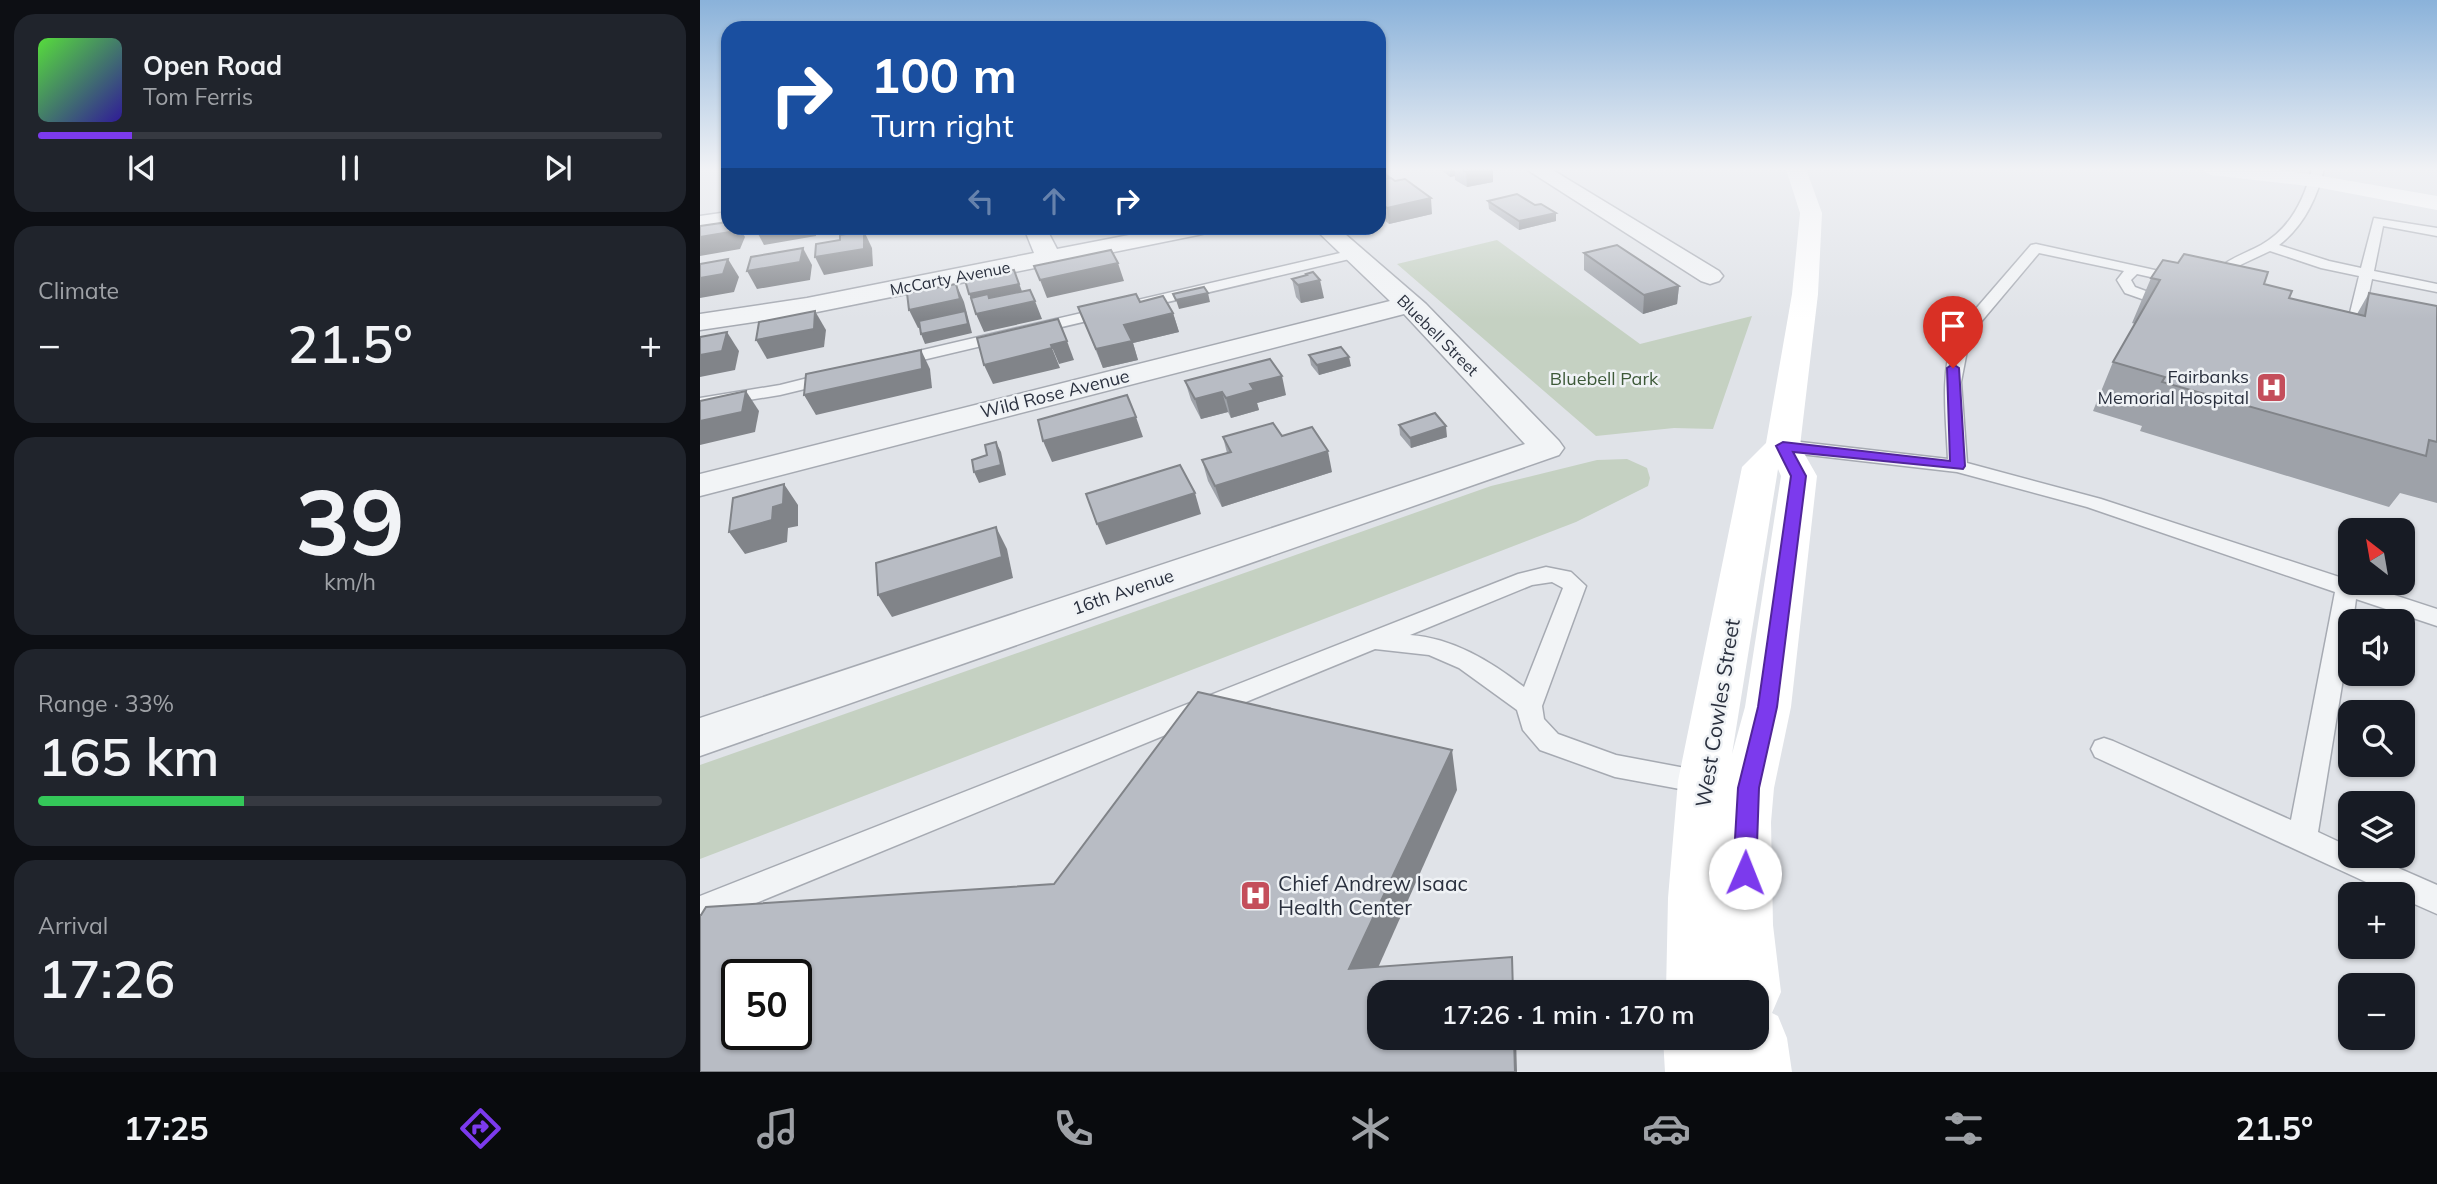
<!DOCTYPE html>
<html lang="en">
<head>
<meta charset="utf-8">
<style>
	:root { --surface:#171b24; --page:#20242c; --text:#f1f3f6; --muted:#9ea1a6; --line:#363941; --accent:#7c3aed }
	body { margin:0; font-family:Mulish,sans-serif; background:var(--page); color:var(--text); height:100vh; display:flex; flex-direction:column; font-size:26px; white-space:nowrap }
	* { box-sizing:border-box; margin:0 }
	p { font-size:23px; color:var(--muted) }
	.icon { flex:none; width:38px; height:38px; fill:none; stroke:currentColor; stroke-width:2; stroke-linecap:round; stroke-linejoin:round }
	.map { position:relative; flex:1; overflow:hidden }
	.side { display:flex; flex-direction:column; gap:14px; padding:14px; background:#0d0f14; width:700px }
	.side>* { flex:none }
	.hud { position:absolute; left:21px; top:21px; width:665px; height:214px; border-radius:21px; box-shadow:0 2px 5px #0004; background:#1a4fa0; color:#fff; overflow:hidden }
	.needle { width:46px; rotate:329deg }
	.controls { position:absolute; left:1638px; top:518px; display:grid; gap:14px }
	.controls a { display:grid; place-items:center; width:77px; height:77px; border-radius:14px; background:var(--surface); box-shadow:0 2px 5px #0004; font-size:35px }
	.speed { position:absolute; left:21px; top:959px; display:flex; gap:14px; font-size:35px; font-weight:700; text-align:center }
	.speed>* { display:grid; place-content:center; width:91px; height:91px; border-radius:50%; background:var(--surface); box-shadow:0 2px 5px #0004; line-height:1 }
	.speed .limit { border:4px solid #111; border-radius:10px; background:#fff; color:#111 }
	.pin { position:absolute; display:grid; place-items:center; width:60px; height:60px; color:#fff; margin:-72px -30px; border-radius:50% 50% 50% 0; rotate:-45deg; box-shadow:0 0 7px #0007 }
	.pin .icon { rotate:45deg }
	.me { position:absolute; width:77px; margin:-38px; rotate:1deg; stroke-linejoin:round; filter:drop-shadow(0 0 5px #0008) }
	.turn { display:flex; align-items:center; gap:24px; height:147px; padding:0 35px; font-size:32px }
	.turn .icon { width:91px; height:91px; stroke-width:2.5 }
	.turn b { display:block; font-size:49px; line-height:60px }
	.lanes { display:flex; align-items:center; height:66px; padding:0 35px; background:#0003; justify-content:center; gap:35px; direction:ltr }
	.lanes .off { opacity:.35 }
	.big { font-size:52px; font-weight:600; line-height:1.1 }
	.side .card { flex:1; display:flex; flex-direction:column; justify-content:center; gap:10px; min-width:0; padding:0 24px; border-radius:21px; background:var(--page) }
	.side .dial { align-items:center; gap:0 }
	.dial b { font-size:91px; line-height:1 }
	.song { display:flex; align-items:center; gap:21px }
	.cover { width:84px; height:84px; border-radius:10px; background:linear-gradient(135deg,hsl(110 70% 55%),hsl(250 70% 35%)) }
	.played { height:7px; border-radius:4px; background:linear-gradient(90deg,var(--accent) 15%,var(--line) 15%) }
	.keys { display:flex; justify-content:space-around; direction:ltr }
	.heat { display:flex; justify-content:space-between; align-items:center; font-size:38px; direction:ltr }
	.charge { height:10px; border-radius:5px; background:linear-gradient(90deg,#34c759 33%,var(--line) 0) }
	.trip { position:absolute; left:667px; top:980px; width:402px; height:70px; border-radius:21px; background:var(--surface); box-shadow:0 2px 5px #0004; font-weight:600; line-height:70px; text-align:center }
	.dock { display:flex; height:112px; justify-content:space-around; align-items:center; background:#090b0e; color:var(--muted) }
	.dock .icon { width:49px; height:49px }
	.dock .current { color:var(--accent) }
	.dock b { font-size:32px; color:var(--text) }
	main { display:flex; flex:1; min-height:0 }
	.map>svg:first-child { display:block }
	.green { fill:#c5d1c2 }
	.lines { fill:none; stroke-linecap:round; stroke-linejoin:round }
	.lane-casing { stroke:#a6aab2; stroke-width:3 }
	.street-casing { stroke:#a6aab2; stroke-width:3 }
	.lane { fill:#f2f4f6; fill-rule:evenodd }
	.street { fill:#f2f4f6; fill-rule:evenodd }
	.secondary { fill:#fff; fill-rule:evenodd }
	.wall { fill:#9ea2a9 }
	.shaded-wall { fill:#818489 }
	.building { fill:#b8bcc4; stroke:#818489; stroke-width:2; fill-rule:evenodd }
	.route { fill:#7c3aed; stroke:#51269a; stroke-width:2 }
	.labels { text-anchor:middle; stroke-width:5; stroke-linejoin:round; paint-order:stroke }
	.far-street-label { font-size:16px; fill:#2a303e; stroke:#eff2f5 }
	.poi-label { font-size:18px; fill:#2a303e; stroke:#eff2f5; text-anchor:end }
	.park-label { font-size:18px; fill:#3d5938; stroke:#eff2f5 }
	.street-label { font-size:18px; fill:#2a303e; stroke:#eff2f5 }
	.near-street-label { font-size:21px; fill:#2a303e; stroke:#eff2f5 }
	.near-poi-label { font-size:21px; fill:#2a303e; stroke:#eff2f5; text-anchor:start }
</style>
</head>
<body>
<main>
<section class="side">
<div class="card">
<div class="song"><i class="cover"></i><div><b>Open Road</b><p>Tom Ferris</p></div></div>
<div class="played"></div>
<div class="keys"><svg class="icon" aria-label="previous" viewBox="0 0 24 24"><path d="M18 5L8 12l10 7zM5 5v14"/></svg><svg class="icon" aria-label="pause" viewBox="0 0 24 24"><path d="M8 5v14M16 5v14"/></svg><svg class="icon" aria-label="next" viewBox="0 0 24 24"><path d="M6 5l10 7-10 7zM19 5v14"/></svg></div>
</div>
<div class="card"><p>Climate</p>
<div class="heat"><a>−</a><b class="big">21.5°</b><a>+</a></div>
</div>
<div class="card dial"><b>39</b><p>km/h</p></div>
<div class="card"><p>Range · 33%</p><b class="big">165 km</b><div class="charge"></div></div>
<div class="card"><p>Arrival</p><b class="big">17:26</b></div>
</section>
<div class="map">
<svg width="1737" height="1072" viewBox="0 0 1737 1072">
	<rect width="100%" height="100%" fill="#e0e3e8"/>
	<g class="green">
		<path d="M 797,240 L 940,344 L 1052,316 L 1013,429 L 974,428 L 896,436 L 697,264 Z"/>
		<path d="M 927,459 L 947,468 L 950,478 L 948,486 L 876,522 L 0,859 L 0,765 L 791,486 L 897,460 Z"/>
	</g>
	<g class="lines">
		<defs>
			<g id="lane">
				<path d="M 1612,169 L 1624,169 C 1617,198 1603,227 1579,245 L 1629,261 L 1661,268 L 1674,218 L 1737,228 L 1737,236 L 1683,226 L 1674,271 L 1737,284 L 1737,292 L 1672,279 L 1663,322 L 1674,325 L 1677,328 L 1669,333 L 1650,328 L 1647,325 L 1659,276 L 1621,268 L 1570,251 L 1536,267 L 1516,288 L 1506,288 L 1504,285 C 1522,260 1536,258 1561,245 C 1590,229 1604,200 1612,169 Z"/>
				<path d="M 1336,244 L 1482,276 L 1489,280 L 1482,284 L 1437,274 L 1431,280 L 1435,287 L 1467,299 L 1469,302 L 1467,305 L 1462,306 L 1425,293 L 1417,280 L 1424,271 L 1339,253 L 1270,335 L 1261,382 L 1267,463 L 1401,499 L 1737,609 L 1737,626 L 1656,599 L 1653,621 L 1650,621 L 1650,636 L 1618,832 L 1650,847 L 1650,856 L 1671,856 L 1737,885 L 1737,914 L 1703,899 L 1703,894 L 1692,894 L 1395,757 L 1391,749 L 1395,741 L 1404,738 L 1413,741 L 1591,820 L 1635,592 L 1387,507 L 1257,472 L 1083,452 L 1074,446 L 1083,440 L 1248,459 C 1246,416 1240,375 1254,334 L 1331,245 Z"/>
				<path d="M 653,250 L 658,251 L 658,257 L 197,366 L 189,361 L 197,356 Z"/>
				<path d="M 132,372 L 138,373 L 140,377 L 138,381 L 80,395 L 0,408 L 0,398 L 80,385 Z"/>
				<path d="M 846,567 L 871,572 L 886,586 L 842,706 L 844,719 L 858,734 L 916,755 L 1017,774 L 1021,782 L 1017,790 L 1007,794 L 915,777 L 840,750 L 823,730 L 817,710 L 759,668 L 729,655 L 675,649 L 0,926 L 0,896 L 818,574 ZM 852,582 L 863,588 L 824,687 C 790,661 753,638 710,635 L 832,585 Z"/>
			</g>
			<g id="street">
				<path d="M 826,169 L 851,169 L 1019,271 L 1023,276 L 1019,281 L 1010,284 L 1001,281 Z"/>
				<path d="M 28,212 L 28,226 L 0,230 L 0,216 Z"/>
				<path d="M 324,228 L 346,228 L 357,249 L 465,228 L 510,228 L 506,233 L 498,235 L 107,314 L 0,330 L 0,314 L 107,298 L 334,253 Z"/>
				<path d="M 614,228 L 638,228 L 726,304 L 859,441 L 864,448 L 859,455 L 0,756 L 0,718 L 825,444 L 704,314 L 0,496 L 0,474 L 690,301 Z"/>
			</g>
		</defs>
		<use href="#lane" class="lane-casing"/>
		<use href="#street" class="street-casing"/>
		<use href="#lane" class="lane"/>
		<use href="#street" class="street"/>
		<g class="secondary">
			<path d="M 1086,169 L 1106,169 L 1122,213 L 1118,294 L 1100,446 L 1117,476 L 1091,707 L 1074,788 L 1071,822 L 1073,925 L 1081,992 L 1072,1013 L 1078,1016 L 1087,1038 L 1092,1072 L 965,1072 L 963,1038 L 1057,1038 L 1057,992 L 966,992 L 968,898 L 978,781 L 1042,467 L 1066,443 L 1092,294 L 1100,213 ZM 1078,469 L 1081,476 L 1045,707 L 1032,754 Z"/>
			<path d="M 1501,169 L 1569,169 L 1616,175 L 1737,196 L 1737,210 L 1616,187 L 1511,175 Z"/>
		</g>
	</g>
	<g class="wall">
		<path d="M 679,169 L 732,214 L 689,224 L 679,215 Z"/>
		<path d="M 740,169 L 793,169 L 793,182 L 767,187 L 755,180 L 755,176 L 750,177 Z"/>
		<path d="M 788,201 L 835,205 L 856,213 L 856,221 L 819,230 L 789,209 Z"/>
		<path d="M 884,253 L 979,286 L 977,304 L 943,314 L 884,270 Z"/>
		<path d="M 606,274 L 624,298 L 601,303 L 596,297 L 592,279 L 606,276 Z"/>
		<path d="M 1451,278 L 1564,284 L 1589,298 L 1657,314 L 1669,293 L 1737,306 L 1737,503 L 1700,493 L 1689,507 L 1440,431 L 1442,426 L 1393,411 L 1413,362 L 1435,324 L 1432,323 Z"/>
		<path d="M 440,302 L 473,313 L 479,332 L 433,343 L 438,360 L 403,368 L 378,307 Z"/>
		<path d="M 609,355 L 651,366 L 619,375 L 611,365 Z"/>
		<path d="M 485,381 L 586,395 L 557,403 L 559,410 L 531,418 L 528,412 L 501,419 L 491,400 Z"/>
		<path d="M 699,425 L 747,437 L 711,448 L 700,435 Z"/>
		<path d="M 582,436 L 632,472 L 522,507 L 508,481 L 502,460 L 527,453 L 523,437 Z"/>
	</g>
	<g class="shaded-wall">
		<path d="M 750,169 L 755,169 L 755,176 L 750,177 Z"/>
		<path d="M 762,169 L 793,169 L 793,182 L 767,187 L 766,172 Z"/>
		<path d="M 731,198 L 732,214 L 689,224 L 687,208 Z"/>
		<path d="M 856,213 L 856,221 L 819,230 L 819,221 Z"/>
		<path d="M 33,228 L 40,228 L 45,237 L 40,249 L 0,256 L 0,237 Z"/>
		<path d="M 55,228 L 116,228 L 116,236 L 64,245 Z"/>
		<path d="M 121,228 L 153,228 L 124,233 Z"/>
		<path d="M 403,228 L 427,228 L 404,232 Z"/>
		<path d="M 164,231 L 172,248 L 173,266 L 124,275 L 115,257 Z"/>
		<path d="M 103,248 L 112,265 L 110,280 L 57,289 L 47,271 Z"/>
		<path d="M 28,259 L 39,277 L 34,292 L 0,298 L 0,278 Z"/>
		<path d="M 418,263 L 424,281 L 347,298 L 340,280 Z"/>
		<path d="M 314,270 L 326,302 L 335,301 L 342,319 L 284,332 L 276,314 L 277,313 L 269,294 Z"/>
		<path d="M 620,280 L 624,298 L 601,303 L 598,285 Z"/>
		<path d="M 256,284 L 264,302 L 272,333 L 225,344 L 221,334 L 267,318 L 218,328 L 209,310 Z"/>
		<path d="M 979,286 L 977,304 L 943,314 L 944,295 Z"/>
		<path d="M 508,293 L 510,302 L 479,309 L 476,300 Z"/>
		<path d="M 115,311 L 126,330 L 124,347 L 67,359 L 56,340 Z"/>
		<path d="M 473,313 L 479,332 L 433,343 L 438,360 L 403,368 L 396,349 L 424,325 Z"/>
		<path d="M 27,332 L 39,351 L 35,370 L 0,377 L 0,355 Z"/>
		<path d="M 367,341 L 374,360 L 359,364 L 351,345 Z"/>
		<path d="M 352,348 L 360,368 L 293,384 L 284,365 Z"/>
		<path d="M 221,350 L 230,369 L 232,388 L 116,415 L 104,395 Z"/>
		<path d="M 649,357 L 651,366 L 619,375 L 617,365 Z"/>
		<path d="M 582,376 L 586,395 L 557,403 L 559,410 L 531,418 L 526,398 L 550,384 Z"/>
		<path d="M 46,391 L 59,411 L 55,432 L 0,445 L 0,421 Z"/>
		<path d="M 522,392 L 528,412 L 501,419 L 495,399 Z"/>
		<path d="M 436,417 L 443,437 L 352,462 L 343,441 Z"/>
		<path d="M 746,426 L 747,437 L 711,448 L 710,438 Z"/>
		<path d="M 296,442 L 301,452 L 306,475 L 279,483 L 274,472 L 301,465 Z"/>
		<path d="M 628,451 L 632,472 L 522,507 L 515,486 Z"/>
		<path d="M 84,484 L 98,505 L 98,526 L 88,528 L 87,542 L 45,554 L 29,532 L 73,507 Z"/>
		<path d="M 495,493 L 501,514 L 406,545 L 397,524 Z"/>
		<path d="M 296,527 L 307,549 L 313,578 L 192,617 L 178,595 Z"/>
		<path d="M 752,750 L 757,790 L 661,1006 L 649,969 Z"/>
		<path d="M 814,1038 L 816,1038 L 817,1072 L 815,1072 Z"/>
	</g>
	<g class="building">
		<path d="M 679,169 L 680,169 L 690,178 L 679,180 Z"/>
		<path d="M 762,169 L 779,169 L 766,172 Z"/>
		<path d="M 691,178 L 695,181 L 705,179 L 731,198 L 687,208 L 679,201 L 679,180 Z"/>
		<path d="M 817,194 L 835,205 L 841,204 L 856,213 L 819,221 L 788,201 Z"/>
		<path d="M 28,222 L 28,228 L 33,228 L 30,232 L 0,237 L 0,226 Z"/>
		<path d="M 164,231 L 164,249 L 115,257 L 116,244 L 140,240 L 140,235 Z"/>
		<path d="M 917,245 L 979,286 L 944,295 L 884,253 Z"/>
		<path d="M 103,248 L 100,262 L 47,271 L 51,257 Z"/>
		<path d="M 411,250 L 418,263 L 340,280 L 334,266 Z"/>
		<path d="M 1484,254 L 1568,272 L 1564,284 L 1592,291 L 1589,298 L 1665,316 L 1669,293 L 1737,306 L 1737,442 L 1729,440 L 1726,456 L 1462,382 L 1465,377 L 1413,362 L 1460,280 L 1451,278 L 1463,260 L 1478,263 Z"/>
		<path d="M 28,259 L 23,274 L 0,278 L 0,264 Z"/>
		<path d="M 314,270 L 319,284 L 269,294 L 265,280 Z"/>
		<path d="M 613,272 L 620,280 L 598,285 L 592,279 L 607,275 L 606,274 Z"/>
		<path d="M 256,284 L 260,299 L 209,310 L 207,293 Z"/>
		<path d="M 504,287 L 508,293 L 476,300 L 473,294 Z"/>
		<path d="M 330,290 L 335,301 L 276,314 L 271,298 L 288,294 L 289,298 Z"/>
		<path d="M 436,294 L 440,302 L 463,296 L 473,313 L 424,325 L 432,341 L 396,349 L 378,307 Z"/>
		<path d="M 115,311 L 114,329 L 56,340 L 59,322 Z"/>
		<path d="M 265,311 L 268,324 L 221,334 L 219,321 Z"/>
		<path d="M 358,319 L 367,341 L 351,345 L 352,348 L 284,365 L 277,338 Z"/>
		<path d="M 27,332 L 22,351 L 0,355 L 0,337 Z"/>
		<path d="M 641,347 L 649,357 L 617,365 L 609,355 Z"/>
		<path d="M 221,350 L 222,369 L 104,395 L 106,374 Z"/>
		<path d="M 570,359 L 582,376 L 550,384 L 554,390 L 526,398 L 522,392 L 495,399 L 485,381 Z"/>
		<path d="M 46,391 L 42,412 L 0,421 L 0,401 Z"/>
		<path d="M 427,395 L 436,417 L 343,441 L 338,420 Z"/>
		<path d="M 735,413 L 746,426 L 710,438 L 699,425 Z"/>
		<path d="M 573,423 L 582,436 L 612,427 L 628,451 L 515,486 L 502,460 L 531,452 L 523,437 Z"/>
		<path d="M 296,442 L 301,465 L 274,472 L 272,460 L 287,455 L 285,445 Z"/>
		<path d="M 480,465 L 495,493 L 397,524 L 386,494 Z"/>
		<path d="M 84,484 L 83,504 L 73,507 L 72,520 L 29,532 L 33,498 Z"/>
		<path d="M 296,527 L 302,557 L 178,595 L 176,563 Z"/>
		<path d="M 498,692 L 752,750 L 649,969 L 812,957 L 813,992 L 679,992 L 679,1038 L 814,1038 L 815,1072 L 0,1072 L 0,915 L 1,915 L 6,907 L 354,884 ZM 37,975 L 96,975 L 96,1034 L 37,1034 Z"/>
	</g>
	<linearGradient id="sky" x2="0" y2="1"><stop stop-color="#8ab2da"/><stop offset="0.53" stop-color="#f1f2f5"/><stop offset="1" stop-color="#f1f2f5" stop-opacity="0"/></linearGradient>
	<rect width="1737" height="319" fill="url(#sky)"/>
	<path class="route" d="M 1253,364 L 1259,368 L 1265,466 L 1263,469 L 1093,452 L 1106,476 L 1077,707 L 1059,788 L 1056,873 L 1053,881 L 1045,884 L 1037,881 L 1033,873 L 1038,788 L 1058,707 L 1091,476 L 1076,446 L 1083,442 L 1250,461 L 1247,368 Z"/>
	<defs>
		<symbol id="hospital-square" viewBox="-11 -11 22 22"><rect x="-9" y="-9" width="18" height="18" rx="4" fill="#c44e5b" stroke="#eff2f5"/><path d="M-5-5h3v3.5h4V-5h3V5h-3V1.5h-4V5h-3Z" fill="#fff"/></symbol>
	</defs>
	<g fill-rule="evenodd">
		<use href="#hospital-square" x="1554" y="370" width="35" height="35"/>
		<use href="#hospital-square" x="538" y="878" width="35" height="35"/>
	</g>
	<g class="labels">
		<g class="far-street-label">
			<text transform="translate(250 278) rotate(-11)" y="6">McCarty Avenue</text>
			<text transform="translate(738 335) rotate(45)" y="6">Bluebell Street</text>
		</g>
		<g class="poi-label">
			<text x="1549" y="383">Fairbanks<tspan x="1549" dy="21">Memorial Hospital</tspan></text>
		</g>
		<g class="park-label">
			<text x="904" y="385">Bluebell Park</text>
		</g>
		<g class="street-label">
			<text transform="translate(355 394) rotate(-14)" y="6">Wild Rose Avenue</text>
			<text transform="translate(423 592) rotate(-19)" y="6">16th Avenue</text>
		</g>
		<g class="near-street-label">
			<text transform="translate(1018 713) rotate(-81)" y="7">West Cowles Street</text>
		</g>
		<g class="near-poi-label">
			<text x="578" y="891">Chief Andrew Isaac<tspan x="578" dy="24">Health Center</tspan></text>
		</g>
	</g>
</svg>
<div class="controls">
<a><svg class="needle" viewBox="-14 -14 28 28"><path d="M0-13l5 13h-10z" fill="#e53935"/><path d="M0 13l5-13h-10z" fill="#9ea1a6"/></svg></a>
<a><svg class="icon" aria-label="sound" viewBox="0 0 24 24"><path d="M4 9h4l5-4v14l-5-4H4zM17 9q2 3 0 6"/></svg></a>
<a><svg class="icon" aria-label="search" viewBox="0 0 24 24"><circle cx="10" cy="10" r="6"/><path d="M15 15l6 6"/></svg></a>
<a><svg class="icon" aria-label="layers" viewBox="0 0 24 24"><path d="M12 4l9 5-9 5-9-5zM3 14l9 5 9-5"/></svg></a>
<a>+</a>
<a>−</a>
</div>
<div class="speed"><div class="limit">50</div></div>
<div class="pin" style="left:1253px;top:368px;background:#d93025"><svg class="icon" aria-label="arrive" viewBox="0 0 24 24"><path d="M6 21V4h12l-3 4 3 4H6"/></svg></div>
<svg class="me" style="left:1045px;top:873px" viewBox="-20 -20 40 40"><circle r="19" fill="#fff"/><path d="M0-13L10 11 0 6-10 11z" fill="#7c3aed"/></svg>
<div class="trip">17:26 · 1 min · 170 m</div>
<div class="hud">
<div class="turn"><svg class="icon" aria-label="right" viewBox="0 0 24 24"><path d="M7 20v-9h11M14 6l5 5-5 5"/></svg><div><b>100 m</b>Turn right</div></div>
<div class="lanes"><svg class="icon off" aria-label="left" viewBox="0 0 24 24"><path d="M17 20v-9H6M10 6l-5 5 5 5"/></svg><svg class="icon off" aria-label="ahead" viewBox="0 0 24 24"><path d="M12 20V5M6 11l6-6 6 6"/></svg><svg class="icon" aria-label="right" viewBox="0 0 24 24"><path d="M7 20v-9h11M14 6l5 5-5 5"/></svg></div>
</div>
</div>
</main>
<nav class="dock">
<b>17:25</b>
<svg class="icon current" aria-label="directions" viewBox="0 0 24 24"><path d="M12 3l9 9-9 9-9-9zM9 14v-3h6M13 9l2 2-2 2"/></svg>
<svg class="icon" aria-label="music" viewBox="0 0 24 24"><path d="M9 18V5l10-2v13"/><circle cx="6" cy="18" r="3"/><circle cx="16" cy="16" r="3"/></svg>
<svg class="icon" aria-label="phone" viewBox="0 0 24 24"><path d="M5 4h4l2 5-3 2q2 4 5 5l2-3 5 2v4C11 20 4 13 5 4z"/></svg>
<svg class="icon" aria-label="climate" viewBox="0 0 24 24"><path d="M12 3v18M4 7l16 10M4 17L20 7"/></svg>
<svg class="icon" aria-label="car" viewBox="0 0 24 24"><path d="M5 17H2v-5l4-1 3-4h7l3 4 3 1v5h-3M9 17h6M6 11h13"/><circle cx="7" cy="17" r="2"/><circle cx="17" cy="17" r="2"/></svg>
<svg class="icon" aria-label="filters" viewBox="0 0 24 24"><path d="M4 7h16M4 17h16"/><circle cx="9" cy="7" r="2"/><circle cx="15" cy="17" r="2"/></svg>
<b>21.5°</b>
</nav>
</body>
</html>
